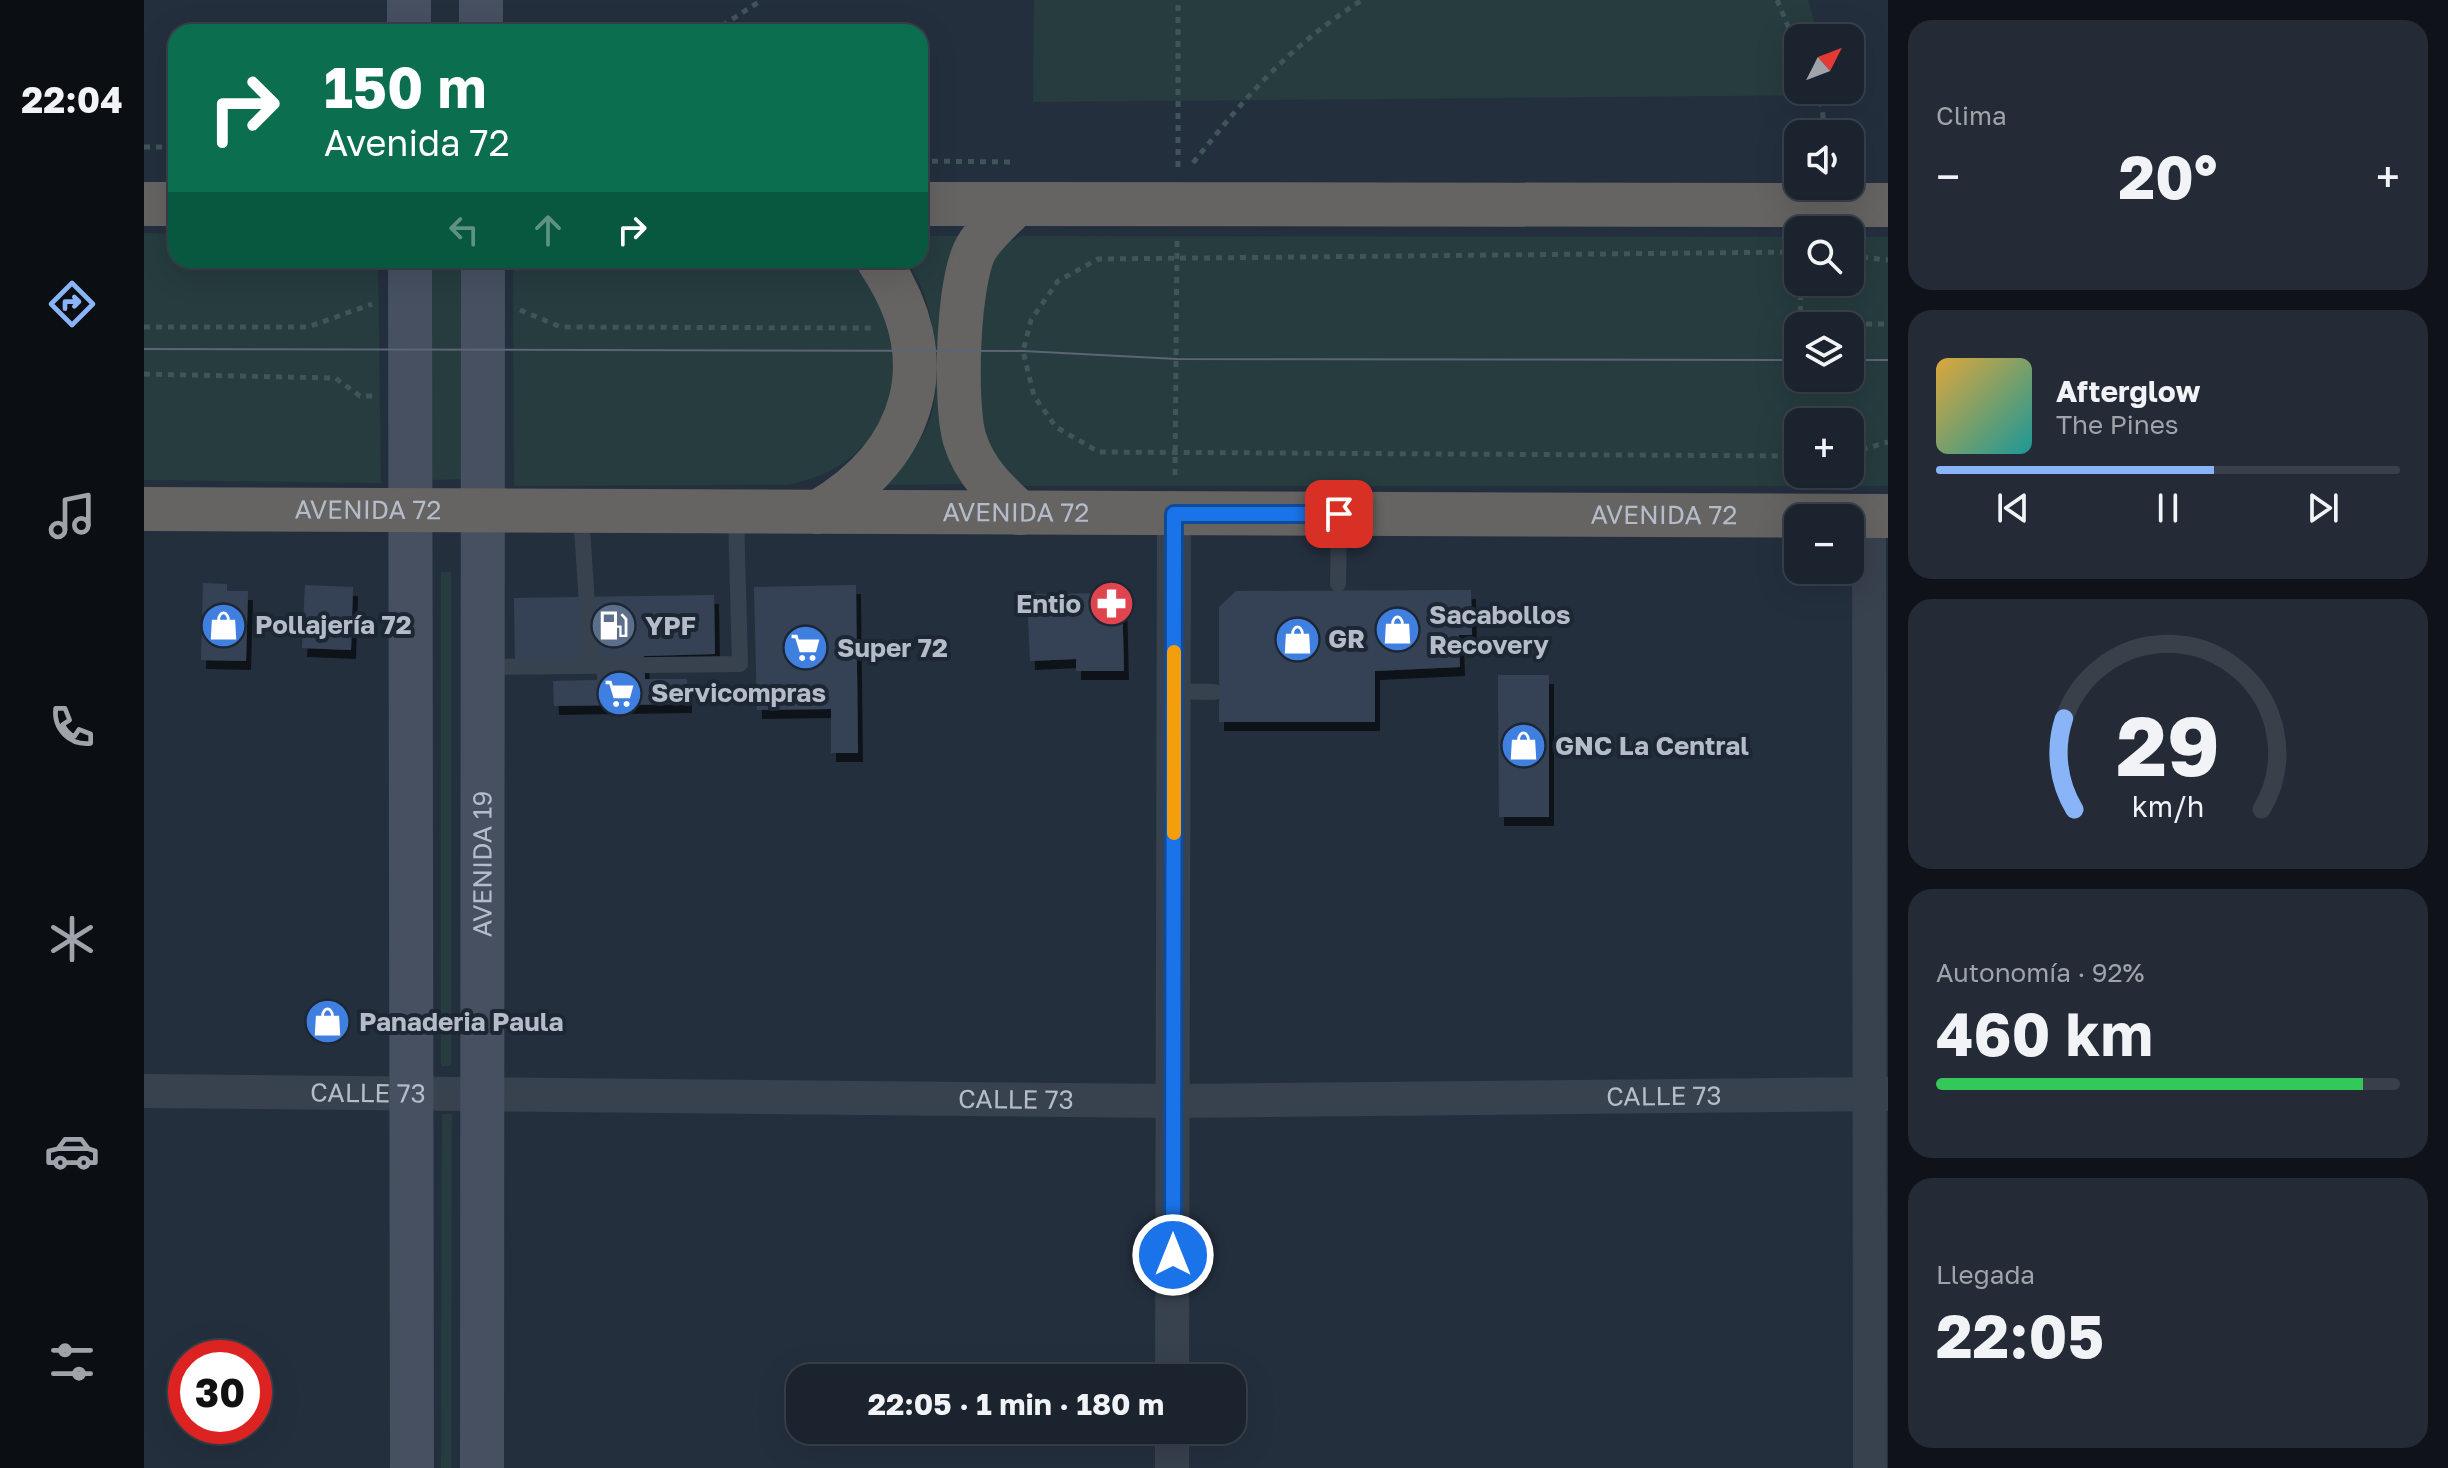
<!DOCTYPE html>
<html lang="es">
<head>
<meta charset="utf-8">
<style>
	:root { --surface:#1b232e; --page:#242b36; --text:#f1f3f6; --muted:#a0a4aa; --line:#39404a; --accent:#8ab4f8 }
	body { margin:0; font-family:"Golos Text",sans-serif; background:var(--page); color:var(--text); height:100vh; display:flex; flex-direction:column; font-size:30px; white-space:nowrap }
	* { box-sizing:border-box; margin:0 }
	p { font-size:26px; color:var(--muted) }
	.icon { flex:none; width:44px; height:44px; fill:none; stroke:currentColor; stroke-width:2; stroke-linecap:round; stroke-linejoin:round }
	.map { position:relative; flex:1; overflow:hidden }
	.sheet { display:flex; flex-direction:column; gap:20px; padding:20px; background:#0f1319; width:560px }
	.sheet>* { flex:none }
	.hud { position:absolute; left:24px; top:24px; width:760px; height:244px; border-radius:24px; box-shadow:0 8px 32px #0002,0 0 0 2px var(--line); background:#0b6e4f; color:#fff; overflow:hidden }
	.needle { width:52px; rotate:48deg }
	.tools { position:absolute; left:1640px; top:24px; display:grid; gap:16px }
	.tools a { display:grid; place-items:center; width:80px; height:80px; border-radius:16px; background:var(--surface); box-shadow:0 8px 32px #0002,0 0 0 2px var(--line); font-size:40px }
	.speed { position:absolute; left:24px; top:1340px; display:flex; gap:16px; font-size:40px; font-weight:700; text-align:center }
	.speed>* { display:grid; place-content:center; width:104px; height:104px; border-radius:50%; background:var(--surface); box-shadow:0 8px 32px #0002,0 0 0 2px var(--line); line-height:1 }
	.speed .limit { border:12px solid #d22; background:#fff; color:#111 }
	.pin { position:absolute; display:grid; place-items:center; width:68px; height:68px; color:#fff; margin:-34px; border-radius:16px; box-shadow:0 4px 12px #0006 }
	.me { position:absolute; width:88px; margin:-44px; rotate:0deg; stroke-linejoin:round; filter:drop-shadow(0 0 6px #0008) }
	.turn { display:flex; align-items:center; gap:28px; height:168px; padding:0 24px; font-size:36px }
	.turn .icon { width:104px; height:104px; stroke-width:2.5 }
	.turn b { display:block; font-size:56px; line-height:68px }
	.lanes { display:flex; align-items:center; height:76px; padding:0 24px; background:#0003; justify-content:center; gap:40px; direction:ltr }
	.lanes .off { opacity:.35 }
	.big { font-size:60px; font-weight:700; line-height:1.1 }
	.sheet .card { flex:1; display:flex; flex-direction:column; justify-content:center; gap:12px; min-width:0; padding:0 28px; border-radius:24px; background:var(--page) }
	.sheet .dial { align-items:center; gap:0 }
	.dial svg { height:208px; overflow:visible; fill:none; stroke:var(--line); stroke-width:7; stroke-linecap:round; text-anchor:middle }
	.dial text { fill:var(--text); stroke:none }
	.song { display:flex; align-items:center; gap:24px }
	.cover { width:96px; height:96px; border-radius:12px; background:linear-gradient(135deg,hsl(40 70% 55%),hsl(180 70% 35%)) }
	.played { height:8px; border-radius:4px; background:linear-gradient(90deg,var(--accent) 60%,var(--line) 60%) }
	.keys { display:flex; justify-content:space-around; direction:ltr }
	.heat { display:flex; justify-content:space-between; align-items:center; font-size:44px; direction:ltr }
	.charge { height:12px; border-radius:6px; background:linear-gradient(90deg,#34c759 92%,var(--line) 0) }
	.trip { position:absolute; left:642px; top:1364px; width:460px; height:80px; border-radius:24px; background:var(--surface); box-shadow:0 8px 32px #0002,0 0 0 2px var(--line); font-weight:700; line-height:80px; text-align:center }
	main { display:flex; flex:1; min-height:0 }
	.tab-bar { display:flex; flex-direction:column; width:144px; justify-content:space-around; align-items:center; background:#0b0e12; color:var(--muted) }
	.tab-bar .icon { width:56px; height:56px }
	.tab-bar .on { color:var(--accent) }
	.tab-bar b { font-size:36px; color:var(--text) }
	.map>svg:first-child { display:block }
	.green { fill:#263c3f; fill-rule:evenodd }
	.building { fill:#364354; filter:url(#shadow) }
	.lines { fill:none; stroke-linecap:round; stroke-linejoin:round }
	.path { stroke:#3f5557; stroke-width:5; stroke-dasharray:6 6; stroke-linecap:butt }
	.service { stroke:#38414e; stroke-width:16 }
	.minor { stroke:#38414e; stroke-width:34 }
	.secondary { stroke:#465061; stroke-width:44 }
	.trunk { stroke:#656462; stroke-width:44 }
	.tram { stroke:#5a6575; stroke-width:2 }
	.route-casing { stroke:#114b97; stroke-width:20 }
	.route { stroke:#1a73e8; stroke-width:14 }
	.slow { stroke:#f59e0b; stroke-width:14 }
	.labels { text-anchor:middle; stroke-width:8; stroke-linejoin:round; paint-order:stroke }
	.street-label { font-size:26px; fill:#b4bcc9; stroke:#1d2633 }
	.poi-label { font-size:26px; font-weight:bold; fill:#b4bcc9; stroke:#1d2633; text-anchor:start }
</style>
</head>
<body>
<main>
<nav class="tab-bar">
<b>22:04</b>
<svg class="icon on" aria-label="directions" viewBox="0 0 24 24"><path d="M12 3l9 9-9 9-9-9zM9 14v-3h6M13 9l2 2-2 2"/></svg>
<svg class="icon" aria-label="music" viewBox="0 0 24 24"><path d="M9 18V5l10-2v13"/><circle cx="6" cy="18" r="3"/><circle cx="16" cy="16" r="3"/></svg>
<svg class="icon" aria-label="phone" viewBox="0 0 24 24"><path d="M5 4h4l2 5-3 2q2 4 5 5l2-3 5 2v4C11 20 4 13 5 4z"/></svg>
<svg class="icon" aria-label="climate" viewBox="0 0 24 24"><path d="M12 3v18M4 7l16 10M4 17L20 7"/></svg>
<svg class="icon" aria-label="car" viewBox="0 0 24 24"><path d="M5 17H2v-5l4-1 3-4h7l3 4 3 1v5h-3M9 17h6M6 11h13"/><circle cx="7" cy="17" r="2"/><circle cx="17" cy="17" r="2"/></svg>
<svg class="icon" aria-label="filters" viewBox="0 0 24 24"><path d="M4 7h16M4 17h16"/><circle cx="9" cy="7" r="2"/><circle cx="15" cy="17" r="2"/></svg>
</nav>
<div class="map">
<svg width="1744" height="1468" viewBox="0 0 1744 1468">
	<defs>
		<filter id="shadow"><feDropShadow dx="5" dy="9" stdDeviation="0" flood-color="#0009"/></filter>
	</defs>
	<rect width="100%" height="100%" fill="#242f3e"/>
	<g class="green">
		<path d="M 890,0 L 1664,0 L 1675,38 L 1654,38 L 1654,90 L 1691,90 L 1692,95 L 889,102 Z"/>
		<path d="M 0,233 L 32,234 L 32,260 L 234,260 L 237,483 L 0,480 Z"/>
		<path d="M 776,236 L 819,236 L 819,484 L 744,485 C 760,463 779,442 787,416 C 799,375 791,291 760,260 L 776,260 Z"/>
		<path d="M 878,236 L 1654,237 L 1654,282 L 1706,282 L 1706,237 L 1744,237 L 1744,486 L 880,486 L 862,480 L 836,440 L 835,275 L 859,244 ZM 1654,326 L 1706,326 L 1706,378 L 1654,378 ZM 1654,422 L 1706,422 L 1706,474 L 1654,474 Z"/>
		<path d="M 283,260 L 325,260 L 328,479 L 285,480 Z"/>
		<path d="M 369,260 L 701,260 C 763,307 768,409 706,458 C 688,473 667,479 645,485 L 370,486 Z"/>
		<rect x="297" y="572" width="10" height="494"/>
		<path d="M 298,1114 L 308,1114 L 307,1468 L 297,1468 Z"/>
	</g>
	<g class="building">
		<path d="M 59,583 L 83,584 L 83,591 L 104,591 L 102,661 L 57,660 Z"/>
		<path d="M 161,585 L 209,587 L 207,650 L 158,648 Z"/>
		<path d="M 712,585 L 714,753 L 687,753 L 687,709 L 613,710 L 610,587 Z"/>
		<path d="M 1327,590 L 1328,635 L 1315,635 L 1316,667 L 1231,671 L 1231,722 L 1075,722 L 1075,607 L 1092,591 Z"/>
		<path d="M 978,593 L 980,671 L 932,671 L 932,659 L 886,661 L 883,594 Z"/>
		<path d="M 570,595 L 571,654 L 500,656 L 501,679 L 543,679 L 543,704 L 410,706 L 409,681 L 453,680 L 453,658 L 371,660 L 370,598 Z"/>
		<path d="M 1354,675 L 1405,675 L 1405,817 L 1355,817 Z"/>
	</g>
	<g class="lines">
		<g class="path">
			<path d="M 1633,0 L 1654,50"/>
			<path d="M 568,32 L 618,0"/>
			<path d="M 1670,90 L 1678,107 L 1681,134"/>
			<path d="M 0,147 L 32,147"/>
			<path d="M 776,161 L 869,162"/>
			<path d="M 1049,163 C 1105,93 1142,49 1218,0"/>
			<path d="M 1034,167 L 1034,0"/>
			<path d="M 1654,252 L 954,259 L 914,281 L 887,320 L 879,351 L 890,396 L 912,427 L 955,452 L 1654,456"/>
			<path d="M 1706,256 L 1744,260"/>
			<path d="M 1657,282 L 1656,324 L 1744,324"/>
			<path d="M 376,310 L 417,327 L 727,328"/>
			<path d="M 0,327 L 164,327 L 228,304"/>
			<path d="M 0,374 L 191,378 L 216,396 L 229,396"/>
			<path d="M 1706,453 L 1744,442"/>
			<path d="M 1031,475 L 1033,241"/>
		</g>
		<g class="service">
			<path d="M 437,512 L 447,666"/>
			<path d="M 1194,584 L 1195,516"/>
			<path d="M 341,667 L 596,664 L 592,515"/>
			<path d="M 1030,691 L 1070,692"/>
		</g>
		<g class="minor">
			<path d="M 1725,516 L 1726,1468"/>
			<path id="s1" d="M 0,1091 L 1030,1101 L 1744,1094"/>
			<path d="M 1028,1378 L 1030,514"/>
			<path d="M 1028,1468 L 1028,1430"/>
		</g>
		<g class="secondary">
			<path d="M 265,0 L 265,32"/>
			<path d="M 337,32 L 337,0"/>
			<path d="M 266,260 L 268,1468"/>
			<path id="s2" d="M 338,1468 L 339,260"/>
		</g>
		<g class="trunk">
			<path d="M 0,204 L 32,204"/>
			<path d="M 776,204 L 1744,205"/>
			<path d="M 872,204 C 860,217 844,230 834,245 C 813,275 810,406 821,440 C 831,472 853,492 876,513"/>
			<path id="s3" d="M 0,509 L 1744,516"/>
			<path d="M 674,512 C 774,453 801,358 734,260"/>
		</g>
		<g class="tram">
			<path d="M 0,349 L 879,351 L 1033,359 L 1654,360"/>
			<path d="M 1706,360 L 1744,360"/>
		</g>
	</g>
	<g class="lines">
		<defs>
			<path id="route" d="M 1029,1255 L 1030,514 L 1195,514"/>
		</defs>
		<use href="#route" class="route-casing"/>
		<use href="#route" class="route"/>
		<path class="slow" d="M 1030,833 L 1030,652"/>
	</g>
	<defs>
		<symbol id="pharmacy-disc" viewBox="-11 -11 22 22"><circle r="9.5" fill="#e0444e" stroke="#1d2633"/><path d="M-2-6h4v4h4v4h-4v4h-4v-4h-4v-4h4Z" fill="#fff"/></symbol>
		<symbol id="shop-disc" viewBox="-11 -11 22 22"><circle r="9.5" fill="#3f7fe0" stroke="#1d2633"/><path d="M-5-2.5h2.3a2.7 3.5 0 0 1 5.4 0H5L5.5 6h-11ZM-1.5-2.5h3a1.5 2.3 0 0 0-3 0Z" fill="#fff"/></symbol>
		<symbol id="fuel-disc" viewBox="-11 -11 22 22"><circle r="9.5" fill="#5c6f8a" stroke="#1d2633"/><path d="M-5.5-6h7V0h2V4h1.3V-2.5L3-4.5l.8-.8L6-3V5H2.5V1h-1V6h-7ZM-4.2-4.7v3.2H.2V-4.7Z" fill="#fff"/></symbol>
		<symbol id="supermarket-disc" viewBox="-11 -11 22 22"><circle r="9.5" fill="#3f7fe0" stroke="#1d2633"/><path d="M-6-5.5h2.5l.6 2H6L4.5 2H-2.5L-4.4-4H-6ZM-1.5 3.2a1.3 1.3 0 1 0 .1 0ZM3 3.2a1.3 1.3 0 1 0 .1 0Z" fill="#fff"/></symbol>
	</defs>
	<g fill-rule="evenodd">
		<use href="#pharmacy-disc" x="942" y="578" width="51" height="51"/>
		<use href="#shop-disc" x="54" y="600" width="51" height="51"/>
		<use href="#fuel-disc" x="444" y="600" width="51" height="51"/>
		<use href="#shop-disc" x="1228" y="604" width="51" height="51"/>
		<use href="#shop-disc" x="1128" y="614" width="51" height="51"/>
		<use href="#supermarket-disc" x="636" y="622" width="51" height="51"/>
		<use href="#supermarket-disc" x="450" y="668" width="51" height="51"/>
		<use href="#shop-disc" x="1354" y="720" width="51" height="51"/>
		<use href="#shop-disc" x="158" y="996" width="51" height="51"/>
	</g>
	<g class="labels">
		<g class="street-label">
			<text dy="9" stroke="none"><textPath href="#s3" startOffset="224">AVENIDA 72</textPath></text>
			<text dy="9" stroke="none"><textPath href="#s3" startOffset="872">AVENIDA 72</textPath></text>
			<text dy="9" stroke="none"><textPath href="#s3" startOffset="1520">AVENIDA 72</textPath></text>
			<text dy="9" stroke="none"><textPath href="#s2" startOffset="604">AVENIDA 19</textPath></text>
			<text dy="9" stroke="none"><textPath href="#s1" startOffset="224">CALLE 73</textPath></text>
			<text dy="9" stroke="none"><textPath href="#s1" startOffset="1520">CALLE 73</textPath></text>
			<text dy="9" stroke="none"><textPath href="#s1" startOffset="872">CALLE 73</textPath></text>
		</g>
		<g class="poi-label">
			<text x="937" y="613" text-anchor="end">Entio</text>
			<text x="1285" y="624">Sacabollos<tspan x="1285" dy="30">Recovery</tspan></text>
			<text x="111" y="634">Pollajería 72</text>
			<text x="501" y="635">YPF</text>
			<text x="1184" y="648">GR</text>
			<text x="693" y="657">Super 72</text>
			<text x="507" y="702">Servicompras</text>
			<text x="1411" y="755">GNC La Central</text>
			<text x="215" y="1031">Panaderia Paula</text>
		</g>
	</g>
</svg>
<div class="tools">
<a><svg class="needle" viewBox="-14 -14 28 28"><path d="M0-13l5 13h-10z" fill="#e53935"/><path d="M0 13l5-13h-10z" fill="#a0a4aa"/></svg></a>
<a><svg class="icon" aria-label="sound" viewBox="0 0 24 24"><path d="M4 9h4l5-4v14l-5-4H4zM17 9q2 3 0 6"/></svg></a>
<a><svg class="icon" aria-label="search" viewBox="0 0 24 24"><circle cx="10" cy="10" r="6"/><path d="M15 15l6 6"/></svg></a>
<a><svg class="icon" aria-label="layers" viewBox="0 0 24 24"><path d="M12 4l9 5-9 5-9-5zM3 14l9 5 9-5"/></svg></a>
<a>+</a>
<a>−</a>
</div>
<div class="speed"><div class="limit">30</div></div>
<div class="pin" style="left:1195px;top:514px;background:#d93025"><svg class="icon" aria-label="arrive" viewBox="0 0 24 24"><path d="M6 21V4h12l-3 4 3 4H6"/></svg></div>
<svg class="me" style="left:1029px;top:1255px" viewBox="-20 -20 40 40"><circle r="17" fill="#1a73e8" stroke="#fff" stroke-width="3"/><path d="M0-11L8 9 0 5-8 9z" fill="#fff"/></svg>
<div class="trip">22:05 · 1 min · 180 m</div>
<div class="hud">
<div class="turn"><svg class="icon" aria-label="right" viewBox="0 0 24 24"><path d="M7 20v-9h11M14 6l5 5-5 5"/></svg><div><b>150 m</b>Avenida 72</div></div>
<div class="lanes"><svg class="icon off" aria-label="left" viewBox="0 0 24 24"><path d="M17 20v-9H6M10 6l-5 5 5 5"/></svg><svg class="icon off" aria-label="ahead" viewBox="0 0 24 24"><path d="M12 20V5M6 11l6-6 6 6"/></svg><svg class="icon" aria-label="right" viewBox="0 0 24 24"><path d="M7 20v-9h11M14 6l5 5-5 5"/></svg></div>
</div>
</div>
<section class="sheet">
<div class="card"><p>Clima</p>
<div class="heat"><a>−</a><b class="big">20°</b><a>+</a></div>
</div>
<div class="card">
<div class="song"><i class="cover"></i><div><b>Afterglow</b><p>The Pines</p></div></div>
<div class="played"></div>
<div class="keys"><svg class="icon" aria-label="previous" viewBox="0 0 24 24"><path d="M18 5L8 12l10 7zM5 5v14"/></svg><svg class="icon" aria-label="pause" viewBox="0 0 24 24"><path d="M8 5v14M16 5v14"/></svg><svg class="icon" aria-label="next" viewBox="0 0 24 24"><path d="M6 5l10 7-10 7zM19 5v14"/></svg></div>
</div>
<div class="card dial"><svg viewBox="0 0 100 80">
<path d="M14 69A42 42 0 1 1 86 69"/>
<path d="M14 69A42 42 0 0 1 10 34" stroke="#8ab4f8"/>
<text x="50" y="56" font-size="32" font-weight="700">29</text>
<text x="50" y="72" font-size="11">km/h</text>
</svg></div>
<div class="card"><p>Autonomía · 92%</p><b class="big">460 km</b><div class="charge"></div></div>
<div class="card"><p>Llegada</p><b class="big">22:05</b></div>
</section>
</main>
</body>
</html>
